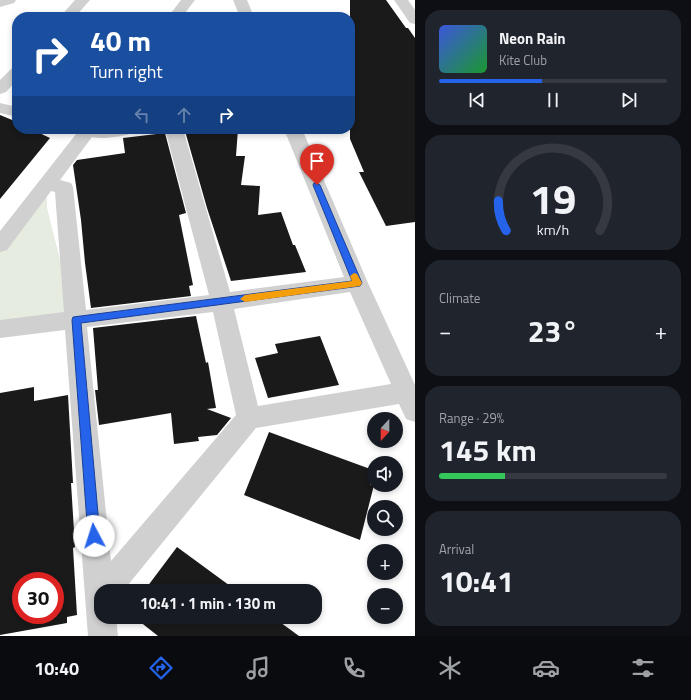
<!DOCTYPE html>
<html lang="en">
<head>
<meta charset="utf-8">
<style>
	:root { --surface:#171b24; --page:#20242c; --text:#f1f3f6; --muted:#9ea1a6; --line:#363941; --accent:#2563eb }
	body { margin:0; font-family:"Titillium Web",sans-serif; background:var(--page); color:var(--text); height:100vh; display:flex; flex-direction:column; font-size:15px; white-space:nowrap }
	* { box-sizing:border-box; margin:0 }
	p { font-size:13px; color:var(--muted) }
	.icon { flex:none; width:22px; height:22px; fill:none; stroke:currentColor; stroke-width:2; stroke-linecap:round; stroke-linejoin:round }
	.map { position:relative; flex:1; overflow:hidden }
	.side { display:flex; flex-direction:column; gap:10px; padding:10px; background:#0d0f14; width:276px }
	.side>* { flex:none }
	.guide { position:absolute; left:12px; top:12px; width:343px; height:122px; border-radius:16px; box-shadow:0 2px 6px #0003; background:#1a4fa0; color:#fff; overflow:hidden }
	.needle { width:26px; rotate:201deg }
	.controls { position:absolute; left:367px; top:412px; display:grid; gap:8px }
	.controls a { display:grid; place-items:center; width:36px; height:36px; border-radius:50%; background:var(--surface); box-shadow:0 2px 6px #0003; font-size:20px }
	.speed { position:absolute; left:12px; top:572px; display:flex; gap:8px; font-size:20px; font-weight:700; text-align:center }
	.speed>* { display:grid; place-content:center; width:52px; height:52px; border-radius:50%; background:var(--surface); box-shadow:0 2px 6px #0003; line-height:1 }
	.speed .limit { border:6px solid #d22; background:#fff; color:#111 }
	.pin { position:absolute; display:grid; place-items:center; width:34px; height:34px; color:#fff; margin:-41px -17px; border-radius:50% 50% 50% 0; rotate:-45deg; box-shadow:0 0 4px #0007 }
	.pin .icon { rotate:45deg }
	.me { position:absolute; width:44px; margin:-22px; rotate:355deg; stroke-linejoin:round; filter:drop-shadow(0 0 3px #0008) }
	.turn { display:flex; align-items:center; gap:14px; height:84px; padding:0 12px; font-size:18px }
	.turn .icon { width:52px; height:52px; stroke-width:2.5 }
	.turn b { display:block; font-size:28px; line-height:34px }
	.lanes { display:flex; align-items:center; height:38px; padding:0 12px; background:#0003; justify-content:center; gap:20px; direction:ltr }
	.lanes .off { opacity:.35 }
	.big { font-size:30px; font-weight:700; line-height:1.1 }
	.side .tile { flex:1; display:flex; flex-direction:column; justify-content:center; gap:6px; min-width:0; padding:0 14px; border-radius:16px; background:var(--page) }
	.side .dial { align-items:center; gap:0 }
	.dial svg { height:104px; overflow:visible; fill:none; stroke:var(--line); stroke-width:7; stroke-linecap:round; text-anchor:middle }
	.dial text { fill:var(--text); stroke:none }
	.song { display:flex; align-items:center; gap:12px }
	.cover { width:48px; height:48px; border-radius:6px; background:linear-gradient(135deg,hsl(230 70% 55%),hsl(130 70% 35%)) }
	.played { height:4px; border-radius:2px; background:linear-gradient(90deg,var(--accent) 45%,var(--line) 45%) }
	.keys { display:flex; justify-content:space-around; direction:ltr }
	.heat { display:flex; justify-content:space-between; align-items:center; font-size:22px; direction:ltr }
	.charge { height:6px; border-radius:3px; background:linear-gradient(90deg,#34c759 29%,var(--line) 0) }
	.trip { position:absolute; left:94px; top:584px; width:228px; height:40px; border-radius:16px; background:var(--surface); box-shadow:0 2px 6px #0003; font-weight:700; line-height:40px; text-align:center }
	.dock { display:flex; height:64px; justify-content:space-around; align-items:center; background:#090b0e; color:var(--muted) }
	.dock .icon { width:28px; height:28px }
	.dock .selected { color:var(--accent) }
	.dock b { font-size:18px; color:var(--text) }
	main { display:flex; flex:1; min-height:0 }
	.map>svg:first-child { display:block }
	.green { fill:#e6ecdf }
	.building { fill:#1a1a1a; fill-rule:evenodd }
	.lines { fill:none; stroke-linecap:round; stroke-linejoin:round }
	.minor { fill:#d0d0d0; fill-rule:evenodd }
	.route { fill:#2563eb; stroke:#184099 }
	.slow { fill:#f59e0b }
</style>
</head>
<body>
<main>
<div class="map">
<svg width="415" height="636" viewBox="0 0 415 636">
	<rect width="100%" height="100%" fill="#fff"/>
	<path class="green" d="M 47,184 L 47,208 L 75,319 L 0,329 L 0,245 Z"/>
	<g class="building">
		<path d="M 350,0 L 386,0 L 406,28 L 408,28 L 415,38 L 415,222 L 386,226 L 359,172 L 364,172 L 350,139 Z"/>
		<path d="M 0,115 L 17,122 L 17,129 L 31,129 L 50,138 L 0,199 Z"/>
		<path d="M 192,129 L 238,129 L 236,156 L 245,156 L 241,185 L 260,186 L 258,215 L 281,212 L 293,245 L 295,245 L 306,272 L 231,281 L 207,208 L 185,131 Z"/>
		<path d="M 165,133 L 186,213 L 179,215 L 193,285 L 189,286 L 191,296 L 91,308 L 85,263 L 81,220 L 73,165 L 77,160 L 125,153 L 123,138 Z"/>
		<path d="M 196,316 L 206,363 L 208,362 L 216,408 L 207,409 L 231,418 L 217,435 L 198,437 L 199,441 L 174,444 L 171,413 L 99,425 L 95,390 L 98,390 L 93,328 Z"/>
		<path d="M 320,336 L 339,385 L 268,398 L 255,358 L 278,353 L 275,344 Z"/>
		<path d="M 34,387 L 34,401 L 68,395 L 73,483 L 71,483 L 75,547 L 73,548 L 77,615 L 67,617 L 67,623 L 0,635 L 0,393 ZM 21,581 L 55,581 L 55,615 L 21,615 Z"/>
		<path d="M 269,432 L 373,470 L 370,485 L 374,485 L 360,540 L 244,495 Z"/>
		<path d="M 177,547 L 237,591 L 144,591 Z"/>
		<path d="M 134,617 L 273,617 L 299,636 L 158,636 Z"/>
	</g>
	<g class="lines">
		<g class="minor">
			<path d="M 0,0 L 16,0 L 14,3 L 0,7 Z"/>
			<path d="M 75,0 L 90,0 L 75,17 L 60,17 Z"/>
			<path d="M 181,0 L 195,0 L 182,17 L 168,17 Z"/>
			<path d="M 233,0 L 247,0 L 254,17 L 240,17 Z"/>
			<path d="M 394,0 L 408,0 L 415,10 L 415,24 L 410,23 Z"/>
			<path d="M 17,66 L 17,80 L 6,92 L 0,94 L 0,80 L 12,68 Z"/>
			<path d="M 0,103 L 17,107 L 17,117 L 0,113 Z"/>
			<path d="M 80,129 L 137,129 L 134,133 C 122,136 104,140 92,137 L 60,180 L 71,183 L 73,187 L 86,310 L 209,295 L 165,129 L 183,129 L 230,292 L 344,277 L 284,129 L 302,129 L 368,283 L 415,385 L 415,422 L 406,419 L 399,404 L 256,428 L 123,591 L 101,591 L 101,617 L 116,617 L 118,636 L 88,636 L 65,330 L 0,338 L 0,320 L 64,312 L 55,192 L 51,191 L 7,250 L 0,252 L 0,231 ZM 350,292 L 391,384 L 258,406 L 234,309 ZM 213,312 L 236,415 L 111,561 L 87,327 Z"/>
		</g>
	</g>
	<path class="route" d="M 314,183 L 317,183 L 320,185 L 362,283 L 360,286 L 81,323 L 100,536 L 98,540 L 94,541 L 90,540 L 88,536 L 72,320 L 73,317 L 352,281 L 313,185 Z"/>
	<path class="slow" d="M 354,273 L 357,274 L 362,283 L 360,286 L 245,302 L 240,299 L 245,295 L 352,281 L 350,276 Z"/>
</svg>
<div class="controls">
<a><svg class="needle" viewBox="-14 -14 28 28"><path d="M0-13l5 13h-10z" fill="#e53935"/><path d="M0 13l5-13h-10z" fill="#9ea1a6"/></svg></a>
<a><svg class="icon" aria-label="sound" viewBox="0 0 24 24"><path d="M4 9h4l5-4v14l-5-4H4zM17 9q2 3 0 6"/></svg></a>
<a><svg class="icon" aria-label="search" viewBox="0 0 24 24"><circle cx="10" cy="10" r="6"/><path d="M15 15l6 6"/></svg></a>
<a>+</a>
<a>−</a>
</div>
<div class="speed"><div class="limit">30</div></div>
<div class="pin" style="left:317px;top:185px;background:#d93025"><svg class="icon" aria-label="arrive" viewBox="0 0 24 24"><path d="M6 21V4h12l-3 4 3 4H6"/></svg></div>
<svg class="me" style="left:94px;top:536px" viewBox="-20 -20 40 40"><circle r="19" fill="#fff"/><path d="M0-13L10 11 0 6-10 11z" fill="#2563eb"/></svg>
<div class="trip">10:41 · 1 min · 130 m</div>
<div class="guide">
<div class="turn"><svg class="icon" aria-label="right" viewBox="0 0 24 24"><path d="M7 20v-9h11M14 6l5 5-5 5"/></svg><div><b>40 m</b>Turn right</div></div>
<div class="lanes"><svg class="icon off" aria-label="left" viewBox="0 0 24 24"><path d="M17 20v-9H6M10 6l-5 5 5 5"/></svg><svg class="icon off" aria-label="ahead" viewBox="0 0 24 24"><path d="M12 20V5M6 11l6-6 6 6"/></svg><svg class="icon" aria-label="right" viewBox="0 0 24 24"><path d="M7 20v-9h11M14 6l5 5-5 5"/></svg></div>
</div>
</div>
<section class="side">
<div class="tile">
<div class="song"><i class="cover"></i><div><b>Neon Rain</b><p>Kite Club</p></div></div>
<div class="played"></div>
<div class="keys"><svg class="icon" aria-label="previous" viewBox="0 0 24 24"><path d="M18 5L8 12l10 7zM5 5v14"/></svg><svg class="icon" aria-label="pause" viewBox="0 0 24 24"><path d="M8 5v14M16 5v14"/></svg><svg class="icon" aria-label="next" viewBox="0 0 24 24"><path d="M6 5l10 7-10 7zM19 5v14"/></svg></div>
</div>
<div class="tile dial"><svg viewBox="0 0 100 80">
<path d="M14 69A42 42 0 1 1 86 69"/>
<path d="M14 69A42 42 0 0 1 8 46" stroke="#2563eb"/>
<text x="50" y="56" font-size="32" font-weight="700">19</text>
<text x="50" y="72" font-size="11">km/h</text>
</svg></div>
<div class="tile"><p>Climate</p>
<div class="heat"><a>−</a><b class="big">23°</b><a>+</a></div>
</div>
<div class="tile"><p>Range · 29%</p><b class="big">145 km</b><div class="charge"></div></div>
<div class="tile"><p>Arrival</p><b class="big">10:41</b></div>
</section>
</main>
<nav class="dock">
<b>10:40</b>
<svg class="icon selected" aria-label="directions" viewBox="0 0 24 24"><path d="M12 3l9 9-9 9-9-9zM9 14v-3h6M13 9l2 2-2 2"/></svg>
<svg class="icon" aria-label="music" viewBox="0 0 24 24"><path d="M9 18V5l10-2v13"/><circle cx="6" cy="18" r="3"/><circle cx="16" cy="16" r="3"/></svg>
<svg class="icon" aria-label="phone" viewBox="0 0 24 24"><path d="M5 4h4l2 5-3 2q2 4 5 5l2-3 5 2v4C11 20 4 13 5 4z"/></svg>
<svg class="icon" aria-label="climate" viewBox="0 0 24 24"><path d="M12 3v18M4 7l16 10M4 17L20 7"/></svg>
<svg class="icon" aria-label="car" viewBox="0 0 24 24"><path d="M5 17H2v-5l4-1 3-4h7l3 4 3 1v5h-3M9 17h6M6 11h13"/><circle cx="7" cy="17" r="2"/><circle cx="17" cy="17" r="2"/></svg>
<svg class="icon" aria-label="filters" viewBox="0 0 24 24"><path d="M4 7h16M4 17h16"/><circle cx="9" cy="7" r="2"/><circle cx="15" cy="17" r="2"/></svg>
</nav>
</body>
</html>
